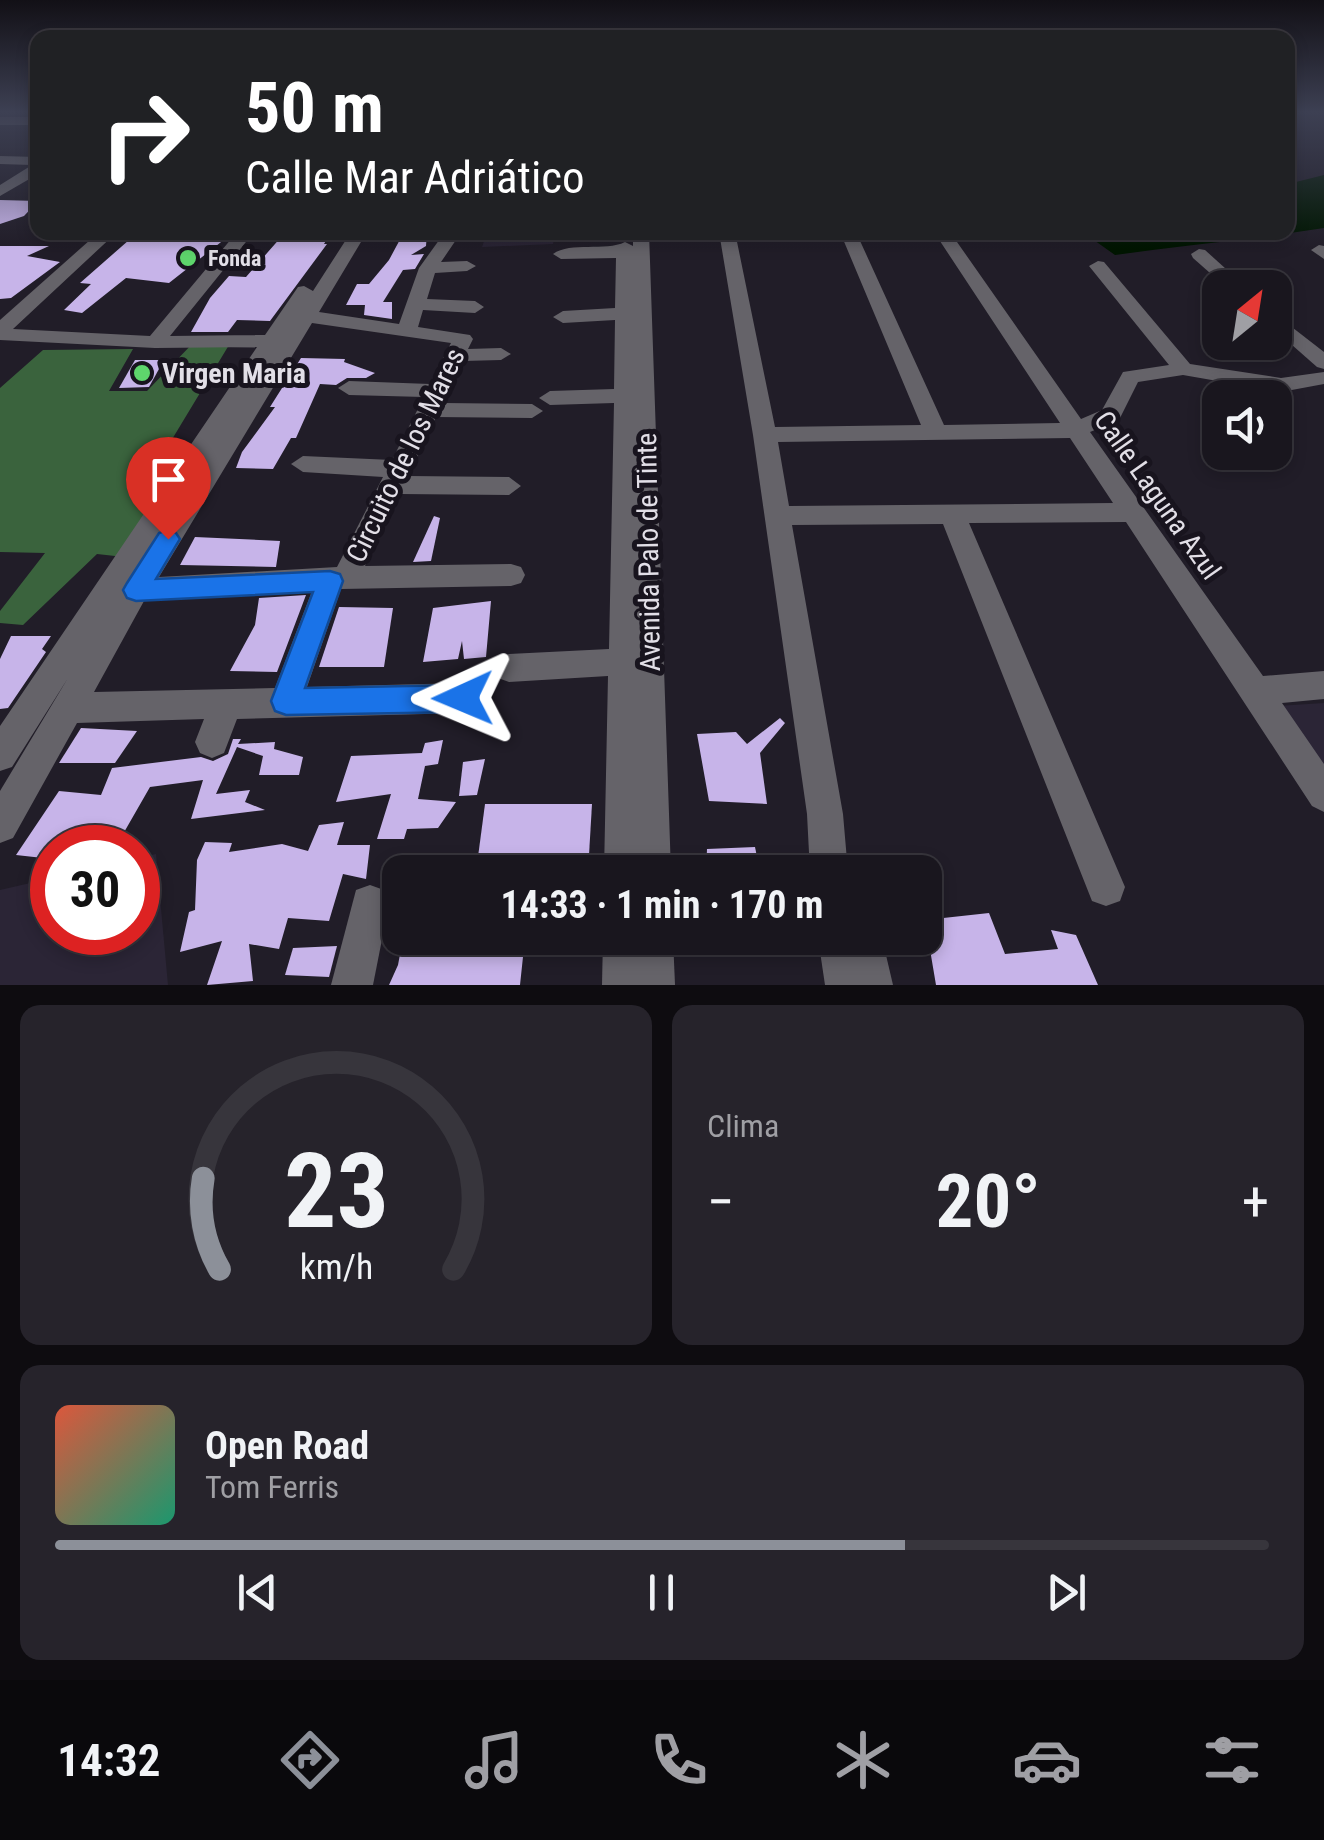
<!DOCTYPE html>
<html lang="es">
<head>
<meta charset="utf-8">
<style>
	:root { --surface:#19161e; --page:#26232b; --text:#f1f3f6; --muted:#9f9fa4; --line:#37353c; --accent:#8c9099 }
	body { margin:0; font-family:"Roboto Condensed",sans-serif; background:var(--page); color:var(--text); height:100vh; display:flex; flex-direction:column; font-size:38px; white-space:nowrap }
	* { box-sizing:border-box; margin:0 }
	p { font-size:32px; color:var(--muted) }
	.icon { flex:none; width:55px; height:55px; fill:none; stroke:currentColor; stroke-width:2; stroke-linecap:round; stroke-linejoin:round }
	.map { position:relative; height:985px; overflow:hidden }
	.side { display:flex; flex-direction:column; gap:20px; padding:20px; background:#0e0c10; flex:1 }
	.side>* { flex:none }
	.guide { position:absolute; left:30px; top:30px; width:1265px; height:210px; border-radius:20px; box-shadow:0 5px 15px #0003,0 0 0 2px var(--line); background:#202124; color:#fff; overflow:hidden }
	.needle { width:65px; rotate:30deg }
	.buttons { position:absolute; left:1202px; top:270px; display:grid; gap:20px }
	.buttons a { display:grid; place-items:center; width:90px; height:90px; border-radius:20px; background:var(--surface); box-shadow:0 5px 15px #0003,0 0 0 2px var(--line); font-size:50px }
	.speed { position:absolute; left:30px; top:825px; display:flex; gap:20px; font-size:50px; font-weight:700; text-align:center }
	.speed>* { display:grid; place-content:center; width:130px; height:130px; border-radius:50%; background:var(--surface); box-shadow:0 5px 15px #0003,0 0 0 2px var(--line); line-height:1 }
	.speed .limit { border:15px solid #d22; background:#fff; color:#111 }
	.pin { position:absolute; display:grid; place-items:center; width:85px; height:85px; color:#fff; margin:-102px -42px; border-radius:50% 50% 50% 0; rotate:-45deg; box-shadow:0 0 10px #0007 }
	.pin .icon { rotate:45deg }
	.me { position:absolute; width:110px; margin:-55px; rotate:269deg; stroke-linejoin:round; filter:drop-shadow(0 0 8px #0008) }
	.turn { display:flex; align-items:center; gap:35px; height:210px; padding:0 50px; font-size:45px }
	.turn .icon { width:130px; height:130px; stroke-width:2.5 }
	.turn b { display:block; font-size:70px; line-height:85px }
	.big { font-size:75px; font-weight:700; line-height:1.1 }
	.side .tile { flex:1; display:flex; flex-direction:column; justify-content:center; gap:15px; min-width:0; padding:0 35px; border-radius:20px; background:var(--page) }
	.side .dial { align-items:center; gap:0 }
	.dial svg { height:260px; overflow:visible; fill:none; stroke:var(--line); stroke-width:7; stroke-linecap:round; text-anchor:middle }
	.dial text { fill:var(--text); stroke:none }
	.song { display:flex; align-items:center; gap:30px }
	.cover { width:120px; height:120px; border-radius:15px; background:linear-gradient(135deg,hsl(10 70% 55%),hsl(160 70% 35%)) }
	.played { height:10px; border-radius:5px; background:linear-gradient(90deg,var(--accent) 70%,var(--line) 70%) }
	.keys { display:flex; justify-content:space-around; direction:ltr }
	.heat { display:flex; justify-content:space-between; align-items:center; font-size:55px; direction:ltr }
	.side .tiles { flex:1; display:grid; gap:20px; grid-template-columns:1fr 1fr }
	.tile:last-child { grid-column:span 2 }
	.trip { position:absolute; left:382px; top:855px; width:560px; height:100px; border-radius:20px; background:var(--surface); box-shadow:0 5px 15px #0003,0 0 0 2px var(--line); font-weight:700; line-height:100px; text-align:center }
	.menu { display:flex; height:160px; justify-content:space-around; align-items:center; background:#0a090c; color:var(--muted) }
	.menu .icon { width:70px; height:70px }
	.menu .selected { color:var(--accent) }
	.menu b { font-size:45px; color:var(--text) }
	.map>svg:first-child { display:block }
	.built { fill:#2b2536 }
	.forest { fill:#3a633d }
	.water { fill:#001601 }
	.building { fill:#c7b4e9 }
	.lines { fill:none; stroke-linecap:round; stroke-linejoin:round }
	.minor { fill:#656369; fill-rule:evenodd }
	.route { fill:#1a73e8; stroke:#114b97; stroke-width:2.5 }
	.poi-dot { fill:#5ed56c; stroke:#18141e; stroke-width:4 }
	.labels { text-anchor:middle; stroke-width:10; stroke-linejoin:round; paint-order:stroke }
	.far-poi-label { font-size:22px; font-weight:bold; fill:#e2dfe7; stroke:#18141e; text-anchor:start }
	.poi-label { font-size:28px; font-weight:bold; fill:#e2dfe7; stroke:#18141e; text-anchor:start }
	.street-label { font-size:28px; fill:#e2dfe7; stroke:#18141e }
</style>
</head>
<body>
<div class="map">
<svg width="1324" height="985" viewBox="0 0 1324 985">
	<rect width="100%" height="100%" fill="#211d28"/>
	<g class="built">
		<path d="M 487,233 L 487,232 L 555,233 L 553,244 L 482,247 Z"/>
		<path d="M 1324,703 L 1324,774 L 1277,706 Z"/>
		<path d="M 156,854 L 168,985 L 0,985 L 0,890 L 52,878 L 52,932 L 138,932 L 138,858 Z"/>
	</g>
	<path class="forest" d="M 194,342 L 229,345 L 145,484 L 168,484 L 124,557 L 97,554 L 23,625 L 0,623 L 0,611 L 45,553 L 0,552 L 0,388 L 43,350 L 133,349 L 109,391 L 147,391 Z"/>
	<path class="water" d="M 1324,175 L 1324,228 C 1254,239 1185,245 1115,255 L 1084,233 L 1288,232 L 1288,184 Z"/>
	<g class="building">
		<path d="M 0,200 L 38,201 L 24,216 L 0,224 Z"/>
		<path d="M 404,232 L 427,232 L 426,246 L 411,255 L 424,254 L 415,269 L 403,270 L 383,302 L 392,302 L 392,319 L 364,315 L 365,305 L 346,305 L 357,284 L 369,284 L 389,260 Z"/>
		<path d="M 137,233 L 230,235 L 169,283 L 126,278 L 82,313 L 64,310 L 91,284 L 80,283 Z"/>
		<path d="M 282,236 L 327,239 L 324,244 L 327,244 L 270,321 L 237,320 L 228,332 L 191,332 L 210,298 L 229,276 L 246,277 Z"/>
		<path d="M 0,246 L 49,246 L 27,256 L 60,262 L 11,298 L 0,299 Z"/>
		<path d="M 301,358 L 345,359 L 344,362 L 375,373 L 366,378 L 347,378 L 336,385 L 320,384 L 296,438 L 291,438 L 273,469 L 236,468 L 242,452 L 275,407 L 270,407 Z"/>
		<path d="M 135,360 L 164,360 L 149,387 L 119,388 Z"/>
		<path d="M 434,516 L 440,518 L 431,561 L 413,562 Z"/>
		<path d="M 195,537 L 280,541 L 276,567 L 180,565 Z"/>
		<path d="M 306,595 L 277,672 L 230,671 L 255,625 L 259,598 Z"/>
		<path d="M 491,601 L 486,657 L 464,659 L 462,641 L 458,659 L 423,662 L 433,608 Z"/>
		<path d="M 339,607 L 393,608 L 384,667 L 319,667 Z"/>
		<path d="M 11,636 L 51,636 L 42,649 L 46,652 L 8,708 L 0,709 L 0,659 Z"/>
		<path d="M 780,718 L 785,723 L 760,753 L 767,804 L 709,801 L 697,734 L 736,732 L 747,744 Z"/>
		<path d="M 81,728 L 137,731 L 115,763 L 59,763 Z"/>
		<path d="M 233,739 L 241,739 L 238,744 L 275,742 L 274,749 L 303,757 L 299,775 L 259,775 L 263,756 L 237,747 L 216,794 L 250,790 L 245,802 L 265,810 L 191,819 L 203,780 L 150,787 L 115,848 L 52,848 L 52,859 L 16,855 L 59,791 L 101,795 L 112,768 L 201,757 L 213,761 L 228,754 Z"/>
		<path d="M 443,740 L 438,764 L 425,766 L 418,799 L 456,802 L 438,828 L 407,829 L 404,839 L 377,839 L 391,794 L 336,802 L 351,756 L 422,753 L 425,743 Z"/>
		<path d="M 485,759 L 477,795 L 459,796 L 463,762 Z"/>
		<path d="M 485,804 L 592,804 L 588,872 L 476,872 Z"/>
		<path d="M 344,822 L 337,845 L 370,845 L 366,879 L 343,874 L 329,921 L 288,918 L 279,949 L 249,944 L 253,981 L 207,985 L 222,941 L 180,952 L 189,912 L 195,910 L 197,860 L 205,842 L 232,843 L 229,852 L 282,844 L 308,851 L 319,825 Z"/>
		<path d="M 755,847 L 760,872 L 706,872 L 707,849 Z"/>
		<path d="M 989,913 L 1005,954 L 1058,949 L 1051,930 L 1076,935 L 1098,985 L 936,985 L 925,920 Z"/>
		<path d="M 403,938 L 468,941 L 468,938 L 525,938 L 520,985 L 389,985 L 398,965 Z"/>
		<path d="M 707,938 L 764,938 L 764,955 L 707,953 Z"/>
		<path d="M 337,946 L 329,977 L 285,975 L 293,948 Z"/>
	</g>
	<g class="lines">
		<g class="minor">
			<rect x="0" y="117" width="38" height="8"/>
			<path d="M 0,156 L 38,157 L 38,174 L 0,196 L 0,185 L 32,165 L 0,164 Z"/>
			<path d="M 99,232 L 117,232 L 13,329 L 150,336 L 237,232 L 254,232 L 170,336 L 265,335 L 298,287 L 304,286 L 313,291 L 351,232 L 367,232 L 319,312 L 399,324 L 419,268 L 442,236 L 454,236 L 456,240 L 441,262 L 467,261 L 476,266 L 467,271 L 435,273 L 427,299 L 475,301 L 484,307 L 475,313 L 423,310 L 418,327 L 470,335 L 473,339 L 468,349 L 501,348 L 511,354 L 501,360 L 463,361 L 443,403 L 532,404 L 543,411 L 532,418 L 436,417 L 408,476 L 509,477 L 521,486 L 509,495 L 400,494 L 365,566 L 511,564 L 521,567 L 525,575 L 521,583 L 511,586 L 341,589 L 307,687 L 463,683 L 474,688 L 479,698 L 474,708 L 463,713 L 237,719 L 224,753 L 212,758 L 200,753 L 195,742 L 204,719 L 77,723 L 13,838 L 0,843 L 0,791 L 68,678 L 12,767 L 0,771 L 0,726 L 257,347 L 155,348 L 0,340 L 0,320 ZM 312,323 L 451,343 L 430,384 L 349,381 L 338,388 L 349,395 L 424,397 L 392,460 L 303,456 L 291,464 L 303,472 L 383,477 L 337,567 L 159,577 ZM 312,591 L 275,688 L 94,692 L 144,601 Z"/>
			<path d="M 633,232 L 649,232 L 671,872 L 604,872 L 608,676 L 509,682 L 498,678 L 494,668 L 498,658 L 509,654 L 609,649 L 614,403 L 550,405 L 539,398 L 550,391 L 614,389 L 615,320 L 563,323 L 553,317 L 563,311 L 615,308 L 616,258 L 561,259 L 553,254 C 571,241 605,252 625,242 L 633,246 Z"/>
			<path d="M 719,232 L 735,232 L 775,427 L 921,425 L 840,232 L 856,232 L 944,425 L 1060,423 L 934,232 L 950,232 L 1081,419 L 1102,410 L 1123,372 L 1169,365 L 1089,266 L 1098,261 L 1104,262 L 1190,364 L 1281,378 L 1324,372 L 1324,384 L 1281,392 L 1183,375 L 1138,382 L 1119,420 L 1090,432 L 1263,676 L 1324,671 L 1324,699 L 1282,703 L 1324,764 L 1324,812 L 1312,806 L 1126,522 L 969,523 L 1125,887 L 1120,901 L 1106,906 L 1092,901 L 943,524 L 792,525 L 843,814 L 848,872 L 810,872 L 807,814 L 753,435 ZM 1070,438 L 1113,503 L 789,506 L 778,442 Z"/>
			<path d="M 1319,245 L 1324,246 L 1324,259 L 1311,250 Z"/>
			<path d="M 1199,249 L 1205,250 L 1247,288 L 1227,288 L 1193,258 L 1191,254 Z"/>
			<path d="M 1275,314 L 1324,352 L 1324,369 L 1317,367 L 1275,330 Z"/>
			<path d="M 370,885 L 384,890 L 389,904 L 373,985 L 331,985 L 356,890 Z"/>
			<path d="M 603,938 L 673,938 L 675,985 L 602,985 Z"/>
			<path d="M 818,938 L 882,938 L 893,985 L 825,985 Z"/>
		</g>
	</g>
	<linearGradient id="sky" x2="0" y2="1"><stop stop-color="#121016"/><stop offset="0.45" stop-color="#3d4053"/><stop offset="1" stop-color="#3d4053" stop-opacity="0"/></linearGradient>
	<rect width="1324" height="249" fill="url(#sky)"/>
	<path class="route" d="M 168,530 L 176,533 L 180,539 L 156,579 L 330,571 L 340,574 L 343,581 L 305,688 L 463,685 L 474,689 L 478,698 L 474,708 L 463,712 L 286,715 L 275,711 L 271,701 L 313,592 L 136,601 L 127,598 L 123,590 L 127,583 L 159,533 Z"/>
	<g class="poi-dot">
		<circle cx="188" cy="258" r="10"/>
		<circle cx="142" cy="373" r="10"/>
	</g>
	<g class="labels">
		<g class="far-poi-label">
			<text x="208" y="266">Fonda</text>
		</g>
		<g class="poi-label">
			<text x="162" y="383">Virgen Maria</text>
		</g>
		<g class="street-label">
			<text transform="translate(405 455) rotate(-64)" y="10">Circuito de los Mares</text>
			<text transform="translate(1158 495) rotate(55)" y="10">Calle Laguna Azul</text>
			<text transform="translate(648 552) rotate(-91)" y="10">Avenida Palo de Tinte</text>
		</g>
	</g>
</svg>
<div class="buttons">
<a><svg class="needle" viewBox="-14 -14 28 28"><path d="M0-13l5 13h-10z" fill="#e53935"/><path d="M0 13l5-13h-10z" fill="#9f9fa4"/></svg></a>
<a><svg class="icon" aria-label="sound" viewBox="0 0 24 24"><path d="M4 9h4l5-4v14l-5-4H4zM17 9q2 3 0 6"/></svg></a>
</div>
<div class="speed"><div class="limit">30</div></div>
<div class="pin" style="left:168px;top:539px;background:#d93025"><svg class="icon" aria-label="arrive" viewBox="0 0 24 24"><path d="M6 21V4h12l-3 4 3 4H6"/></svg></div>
<svg class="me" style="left:463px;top:698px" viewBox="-20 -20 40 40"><path d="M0-17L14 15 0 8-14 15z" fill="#1a73e8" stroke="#fff" stroke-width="4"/></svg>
<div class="trip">14:33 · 1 min · 170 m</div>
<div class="guide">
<div class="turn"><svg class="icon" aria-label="right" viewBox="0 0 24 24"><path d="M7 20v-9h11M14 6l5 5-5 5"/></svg><div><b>50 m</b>Calle Mar Adriático</div></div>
</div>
</div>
<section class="side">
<div class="tiles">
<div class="tile dial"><svg viewBox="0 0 100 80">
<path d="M14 69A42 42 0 1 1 86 69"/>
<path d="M14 69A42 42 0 0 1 9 41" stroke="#8c9099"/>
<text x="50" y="56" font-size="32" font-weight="700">23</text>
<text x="50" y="72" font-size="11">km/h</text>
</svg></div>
<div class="tile"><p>Clima</p>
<div class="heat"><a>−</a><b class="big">20°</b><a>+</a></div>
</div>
<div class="tile">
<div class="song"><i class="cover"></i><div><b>Open Road</b><p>Tom Ferris</p></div></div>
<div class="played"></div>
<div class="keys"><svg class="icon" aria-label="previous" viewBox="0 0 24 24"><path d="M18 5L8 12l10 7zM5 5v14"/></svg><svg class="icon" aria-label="pause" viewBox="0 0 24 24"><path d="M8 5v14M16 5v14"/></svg><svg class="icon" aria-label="next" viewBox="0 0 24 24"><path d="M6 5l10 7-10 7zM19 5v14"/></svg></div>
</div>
</div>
</section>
<nav class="menu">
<b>14:32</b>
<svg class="icon selected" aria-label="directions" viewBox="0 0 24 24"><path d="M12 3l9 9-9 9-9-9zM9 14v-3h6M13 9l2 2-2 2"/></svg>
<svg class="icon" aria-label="music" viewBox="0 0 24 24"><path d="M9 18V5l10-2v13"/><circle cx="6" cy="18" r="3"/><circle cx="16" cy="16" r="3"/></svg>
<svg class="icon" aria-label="phone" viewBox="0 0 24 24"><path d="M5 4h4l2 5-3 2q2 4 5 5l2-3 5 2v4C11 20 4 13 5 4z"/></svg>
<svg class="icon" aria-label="climate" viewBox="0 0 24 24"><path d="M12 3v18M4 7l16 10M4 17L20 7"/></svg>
<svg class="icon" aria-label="car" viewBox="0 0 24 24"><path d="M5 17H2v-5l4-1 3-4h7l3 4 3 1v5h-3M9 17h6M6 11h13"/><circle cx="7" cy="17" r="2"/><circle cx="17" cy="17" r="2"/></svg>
<svg class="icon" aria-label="filters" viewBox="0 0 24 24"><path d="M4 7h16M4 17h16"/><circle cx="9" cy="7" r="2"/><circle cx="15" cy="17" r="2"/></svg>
</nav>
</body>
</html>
